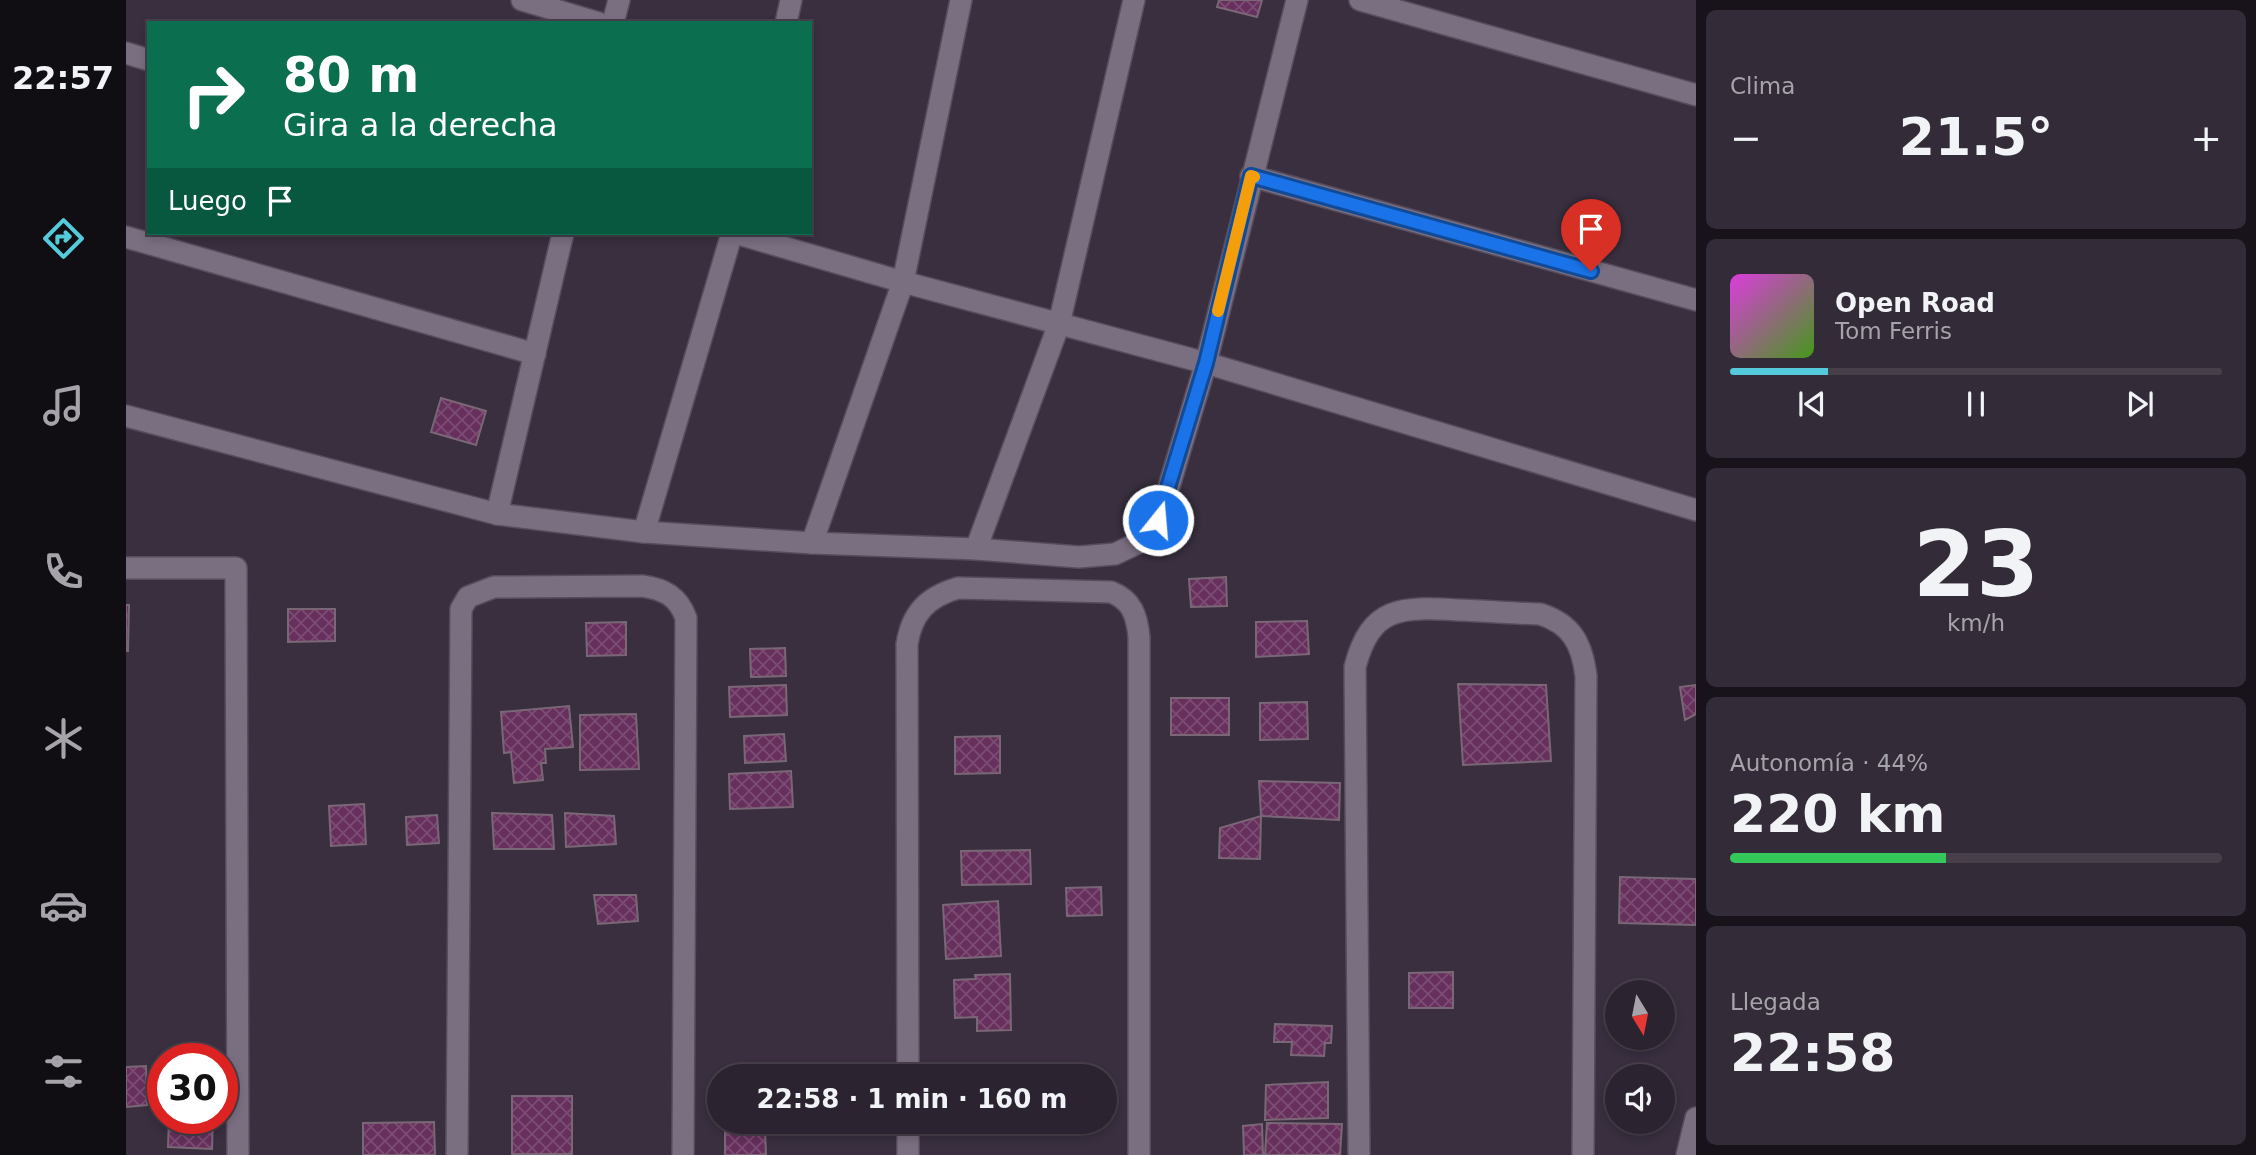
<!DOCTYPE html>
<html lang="es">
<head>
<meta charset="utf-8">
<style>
	:root { --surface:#2b232f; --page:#332b37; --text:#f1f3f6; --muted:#a6a4aa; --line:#47404b; --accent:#53cbdb }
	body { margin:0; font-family:"DejaVu Sans",sans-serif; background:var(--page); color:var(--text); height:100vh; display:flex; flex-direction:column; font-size:26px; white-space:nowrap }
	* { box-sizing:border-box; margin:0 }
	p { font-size:23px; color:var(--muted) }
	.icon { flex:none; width:38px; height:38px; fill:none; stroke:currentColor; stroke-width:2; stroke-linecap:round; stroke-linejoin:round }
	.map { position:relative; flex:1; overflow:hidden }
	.panel { display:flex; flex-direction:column; gap:10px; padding:10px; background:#18131a; width:560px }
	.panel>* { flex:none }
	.banner { position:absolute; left:21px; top:21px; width:665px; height:214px; border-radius:0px; box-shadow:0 4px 10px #0003,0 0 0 2px var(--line); background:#0b6e4f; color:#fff; overflow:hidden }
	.needle { width:46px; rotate:170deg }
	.tools { position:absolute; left:1479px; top:980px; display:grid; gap:14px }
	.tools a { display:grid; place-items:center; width:70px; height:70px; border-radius:50%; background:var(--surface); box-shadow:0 4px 10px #0003,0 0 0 2px var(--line); font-size:35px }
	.speed { position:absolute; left:21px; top:1043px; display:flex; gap:14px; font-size:35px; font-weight:700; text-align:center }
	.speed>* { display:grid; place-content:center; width:91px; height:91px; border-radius:50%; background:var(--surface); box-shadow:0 4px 10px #0003,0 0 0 2px var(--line); line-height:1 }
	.speed .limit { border:10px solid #d22; background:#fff; color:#111 }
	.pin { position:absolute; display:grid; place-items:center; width:60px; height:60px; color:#fff; margin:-72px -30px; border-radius:50% 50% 50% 0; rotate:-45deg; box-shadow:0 0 7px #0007 }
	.pin .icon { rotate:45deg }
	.me { position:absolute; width:77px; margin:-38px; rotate:17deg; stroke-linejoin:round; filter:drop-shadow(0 0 5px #0008) }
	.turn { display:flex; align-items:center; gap:24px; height:147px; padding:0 21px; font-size:32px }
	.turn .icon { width:91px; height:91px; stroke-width:2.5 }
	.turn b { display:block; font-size:49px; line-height:60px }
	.then { display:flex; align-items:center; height:66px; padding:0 21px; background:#0003; gap:14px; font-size:26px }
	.big { font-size:52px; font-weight:800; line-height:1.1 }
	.panel .card { flex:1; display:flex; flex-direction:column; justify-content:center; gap:10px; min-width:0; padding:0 24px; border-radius:10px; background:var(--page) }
	.panel .dial { align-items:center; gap:0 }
	.dial b { font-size:91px; line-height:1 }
	.song { display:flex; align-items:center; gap:21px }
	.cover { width:84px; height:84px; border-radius:10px; background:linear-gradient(135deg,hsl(300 70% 55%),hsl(100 70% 35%)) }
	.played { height:7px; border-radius:4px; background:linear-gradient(90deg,var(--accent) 20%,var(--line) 20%) }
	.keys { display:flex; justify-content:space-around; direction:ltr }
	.heat { display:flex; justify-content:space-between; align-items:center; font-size:38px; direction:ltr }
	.charge { height:10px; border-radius:5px; background:linear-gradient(90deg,#34c759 44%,var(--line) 0) }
	.trip { position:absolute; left:581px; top:1064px; width:410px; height:70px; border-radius:35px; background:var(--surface); box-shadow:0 4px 10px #0003,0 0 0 2px var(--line); font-weight:800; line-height:70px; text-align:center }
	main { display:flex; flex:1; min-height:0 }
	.tab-bar { display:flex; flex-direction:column; width:126px; justify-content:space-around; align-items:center; background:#110e13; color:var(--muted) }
	.tab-bar .icon { width:49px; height:49px }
	.tab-bar .current { color:var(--accent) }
	.tab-bar b { font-size:32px; color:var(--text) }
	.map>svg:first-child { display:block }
	.building { fill:url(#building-cross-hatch); stroke:#7a6776; stroke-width:2 }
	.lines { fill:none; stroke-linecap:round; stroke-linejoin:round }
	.minor-casing { stroke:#564c5b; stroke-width:24 }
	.minor { stroke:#7a6e81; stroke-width:21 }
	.route-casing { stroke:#114b97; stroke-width:18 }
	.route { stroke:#1a73e8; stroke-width:12 }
	.slow { stroke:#f59e0b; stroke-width:12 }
</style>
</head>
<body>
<main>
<nav class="tab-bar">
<b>22:57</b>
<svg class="icon current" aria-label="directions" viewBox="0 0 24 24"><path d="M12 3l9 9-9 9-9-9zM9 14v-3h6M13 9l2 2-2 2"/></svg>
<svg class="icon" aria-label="music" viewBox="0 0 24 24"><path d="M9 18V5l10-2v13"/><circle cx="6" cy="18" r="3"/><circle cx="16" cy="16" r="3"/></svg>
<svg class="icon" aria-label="phone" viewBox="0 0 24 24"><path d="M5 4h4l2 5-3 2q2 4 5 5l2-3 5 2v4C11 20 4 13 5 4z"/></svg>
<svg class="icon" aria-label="climate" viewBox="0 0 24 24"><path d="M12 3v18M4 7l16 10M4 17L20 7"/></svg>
<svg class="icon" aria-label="car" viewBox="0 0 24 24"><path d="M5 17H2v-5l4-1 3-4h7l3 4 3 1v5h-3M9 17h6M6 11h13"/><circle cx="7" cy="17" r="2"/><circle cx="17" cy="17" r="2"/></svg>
<svg class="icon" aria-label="filters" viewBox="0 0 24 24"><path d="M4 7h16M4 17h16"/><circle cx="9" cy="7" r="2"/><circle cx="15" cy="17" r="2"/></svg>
</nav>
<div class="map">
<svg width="1570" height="1155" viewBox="0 0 1570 1155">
	<defs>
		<pattern id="building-cross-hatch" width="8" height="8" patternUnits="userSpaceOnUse" patternTransform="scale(1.75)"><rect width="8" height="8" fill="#662f5c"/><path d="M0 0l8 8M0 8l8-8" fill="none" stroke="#7c4d74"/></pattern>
	</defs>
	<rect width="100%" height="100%" fill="#392f3f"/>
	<g class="building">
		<path d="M 1093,0 L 1136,0 L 1131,17 L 1091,7 Z"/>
		<path d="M 315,398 L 360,411 L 350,445 L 305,432 Z"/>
		<path d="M 1100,577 L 1101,606 L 1065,607 L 1063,579 Z"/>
		<path d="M 0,605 L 3,605 L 2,651 L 0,651 Z"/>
		<path d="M 162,609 L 209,609 L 209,641 L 162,642 Z"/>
		<path d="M 1181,621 L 1183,654 L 1130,657 L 1130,622 Z"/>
		<path d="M 500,622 L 500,655 L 461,656 L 460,623 Z"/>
		<path d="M 659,648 L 660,676 L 625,677 L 624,649 Z"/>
		<path d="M 1332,684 L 1420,685 L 1425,761 L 1337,765 Z"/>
		<path d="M 660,685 L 661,715 L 604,717 L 603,687 Z"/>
		<path d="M 1570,685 L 1570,714 L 1559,720 L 1554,687 Z"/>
		<rect x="1045" y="698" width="58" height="37"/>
		<path d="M 1181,702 L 1182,739 L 1134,740 L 1134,703 Z"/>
		<path d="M 443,706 L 447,747 L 419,749 L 420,763 L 415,763 L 417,780 L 388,783 L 385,752 L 378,753 L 375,712 Z"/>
		<path d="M 510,714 L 513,769 L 454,770 L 454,715 Z"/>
		<path d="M 658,734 L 660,761 L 619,763 L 618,736 Z"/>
		<path d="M 874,736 L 874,773 L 829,774 L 829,737 Z"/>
		<path d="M 665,771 L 667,807 L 604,809 L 603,774 Z"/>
		<path d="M 1133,781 L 1214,783 L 1213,820 L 1135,816 Z"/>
		<path d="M 238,804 L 240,844 L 205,846 L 203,806 Z"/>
		<path d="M 366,813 L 426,815 L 428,849 L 368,849 Z"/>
		<path d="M 439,813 L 488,816 L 490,844 L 440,847 Z"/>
		<path d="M 311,815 L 313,843 L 281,845 L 280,817 Z"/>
		<path d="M 1135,816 L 1134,859 L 1093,858 L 1094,828 Z"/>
		<path d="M 904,850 L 905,884 L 836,885 L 835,851 Z"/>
		<path d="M 1494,877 L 1570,879 L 1570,925 L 1493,923 Z"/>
		<path d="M 975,887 L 976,915 L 941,916 L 940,888 Z"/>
		<path d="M 468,895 L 510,895 L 512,921 L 472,924 Z"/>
		<path d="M 872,901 L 875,956 L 820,959 L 817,905 Z"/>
		<path d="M 1327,972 L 1327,1008 L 1283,1008 L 1283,973 Z"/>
		<path d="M 884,974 L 885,1030 L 851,1031 L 851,1017 L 829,1018 L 828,980 L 850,979 L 849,975 Z"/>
		<path d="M 1149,1024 L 1206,1026 L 1205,1043 L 1199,1043 L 1198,1056 L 1165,1055 L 1166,1042 L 1148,1042 Z"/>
		<path d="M 20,1066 L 21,1105 L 0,1107 L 0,1067 Z"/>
		<path d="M 1202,1082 L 1202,1118 L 1139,1120 L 1140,1085 Z"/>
		<rect x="386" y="1096" width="60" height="58"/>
		<path d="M 43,1118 L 87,1118 L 86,1149 L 42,1147 Z"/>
		<path d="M 308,1122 L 309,1155 L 237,1155 L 237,1123 Z"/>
		<path d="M 596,1122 L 645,1122 L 596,1124 Z"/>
		<path d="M 1141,1123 L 1216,1124 L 1214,1155 L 1139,1155 Z"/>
		<path d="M 1136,1124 L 1137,1155 L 1118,1155 L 1117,1126 Z"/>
		<path d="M 639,1128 L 640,1155 L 599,1155 L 599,1129 Z"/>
	</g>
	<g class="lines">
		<defs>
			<g id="minor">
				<path d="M 396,0 L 473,23"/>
				<path d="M 1234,0 L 1570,95"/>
				<path d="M 487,23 L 493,0"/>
				<path d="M 660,23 L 665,0"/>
				<path d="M 0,53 L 23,60"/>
				<path d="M 1125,176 L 1570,300"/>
				<path d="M 609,233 L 777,282 L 1080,363 L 1570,510"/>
				<path d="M 0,237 L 409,354"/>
				<path d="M 0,416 L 371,514 L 518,532 L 686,543 L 850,549 L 953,557 L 989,554 L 1014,542 L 1033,520 L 1080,363 L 1171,0"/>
				<path d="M 371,514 L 437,233"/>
				<path d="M 518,532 L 606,233"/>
				<path d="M 686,543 L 777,282 L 835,0"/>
				<path d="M 850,549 L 933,324 L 1008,0"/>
				<path d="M 0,568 L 110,568 L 112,1155"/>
				<path d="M 782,1076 L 781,644 C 786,613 801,597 832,588 L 985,592 C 1006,600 1011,616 1013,637 L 1013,1155"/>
				<path d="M 782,1122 L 782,1155"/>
				<path d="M 331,1155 L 335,609 L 342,597 L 368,587 L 516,586 C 538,589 552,596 560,618 L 557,1155"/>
				<path d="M 1233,1155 L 1229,667 C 1245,605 1276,607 1332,610 C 1359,611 1386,613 1414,614 C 1446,624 1456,644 1460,676 L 1457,1155"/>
				<path d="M 1561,1155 L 1570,1118"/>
			</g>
		</defs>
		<use href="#minor" class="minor-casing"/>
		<use href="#minor" class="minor"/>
	</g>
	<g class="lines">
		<defs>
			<path id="route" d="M 1032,520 L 1080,363 L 1125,176 L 1465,271"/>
		</defs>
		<use href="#route" class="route-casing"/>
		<use href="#route" class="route"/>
		<path class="slow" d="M 1092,311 L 1125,176 L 1128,177"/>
	</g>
</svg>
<div class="tools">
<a><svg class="needle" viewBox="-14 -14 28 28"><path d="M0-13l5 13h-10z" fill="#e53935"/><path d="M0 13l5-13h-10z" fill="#a6a4aa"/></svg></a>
<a><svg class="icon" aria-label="sound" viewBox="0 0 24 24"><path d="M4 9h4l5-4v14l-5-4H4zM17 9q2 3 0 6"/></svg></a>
</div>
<div class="speed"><div class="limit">30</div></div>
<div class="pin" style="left:1465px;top:271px;background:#d93025"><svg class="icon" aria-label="arrive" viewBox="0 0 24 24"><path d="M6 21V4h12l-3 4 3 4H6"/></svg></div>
<svg class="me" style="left:1032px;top:520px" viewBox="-20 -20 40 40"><circle r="17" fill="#1a73e8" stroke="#fff" stroke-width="3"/><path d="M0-11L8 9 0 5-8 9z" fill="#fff"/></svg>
<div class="trip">22:58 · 1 min · 160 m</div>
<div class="banner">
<div class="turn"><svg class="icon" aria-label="right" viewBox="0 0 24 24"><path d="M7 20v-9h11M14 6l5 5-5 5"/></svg><div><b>80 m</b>Gira a la derecha</div></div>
<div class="then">Luego<svg class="icon" aria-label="arrive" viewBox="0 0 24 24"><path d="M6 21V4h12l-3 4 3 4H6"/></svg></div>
</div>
</div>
<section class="panel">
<div class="card"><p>Clima</p>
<div class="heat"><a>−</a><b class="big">21.5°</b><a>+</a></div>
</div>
<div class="card">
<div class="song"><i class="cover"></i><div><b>Open Road</b><p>Tom Ferris</p></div></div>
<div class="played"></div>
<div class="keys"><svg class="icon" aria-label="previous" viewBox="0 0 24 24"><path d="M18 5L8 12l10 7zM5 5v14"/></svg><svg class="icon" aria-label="pause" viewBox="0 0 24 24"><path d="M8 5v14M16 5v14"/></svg><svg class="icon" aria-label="next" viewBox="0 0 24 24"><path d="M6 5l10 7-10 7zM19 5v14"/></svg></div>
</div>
<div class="card dial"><b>23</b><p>km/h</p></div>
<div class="card"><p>Autonomía · 44%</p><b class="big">220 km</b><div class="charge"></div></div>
<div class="card"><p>Llegada</p><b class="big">22:58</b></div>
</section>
</main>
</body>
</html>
